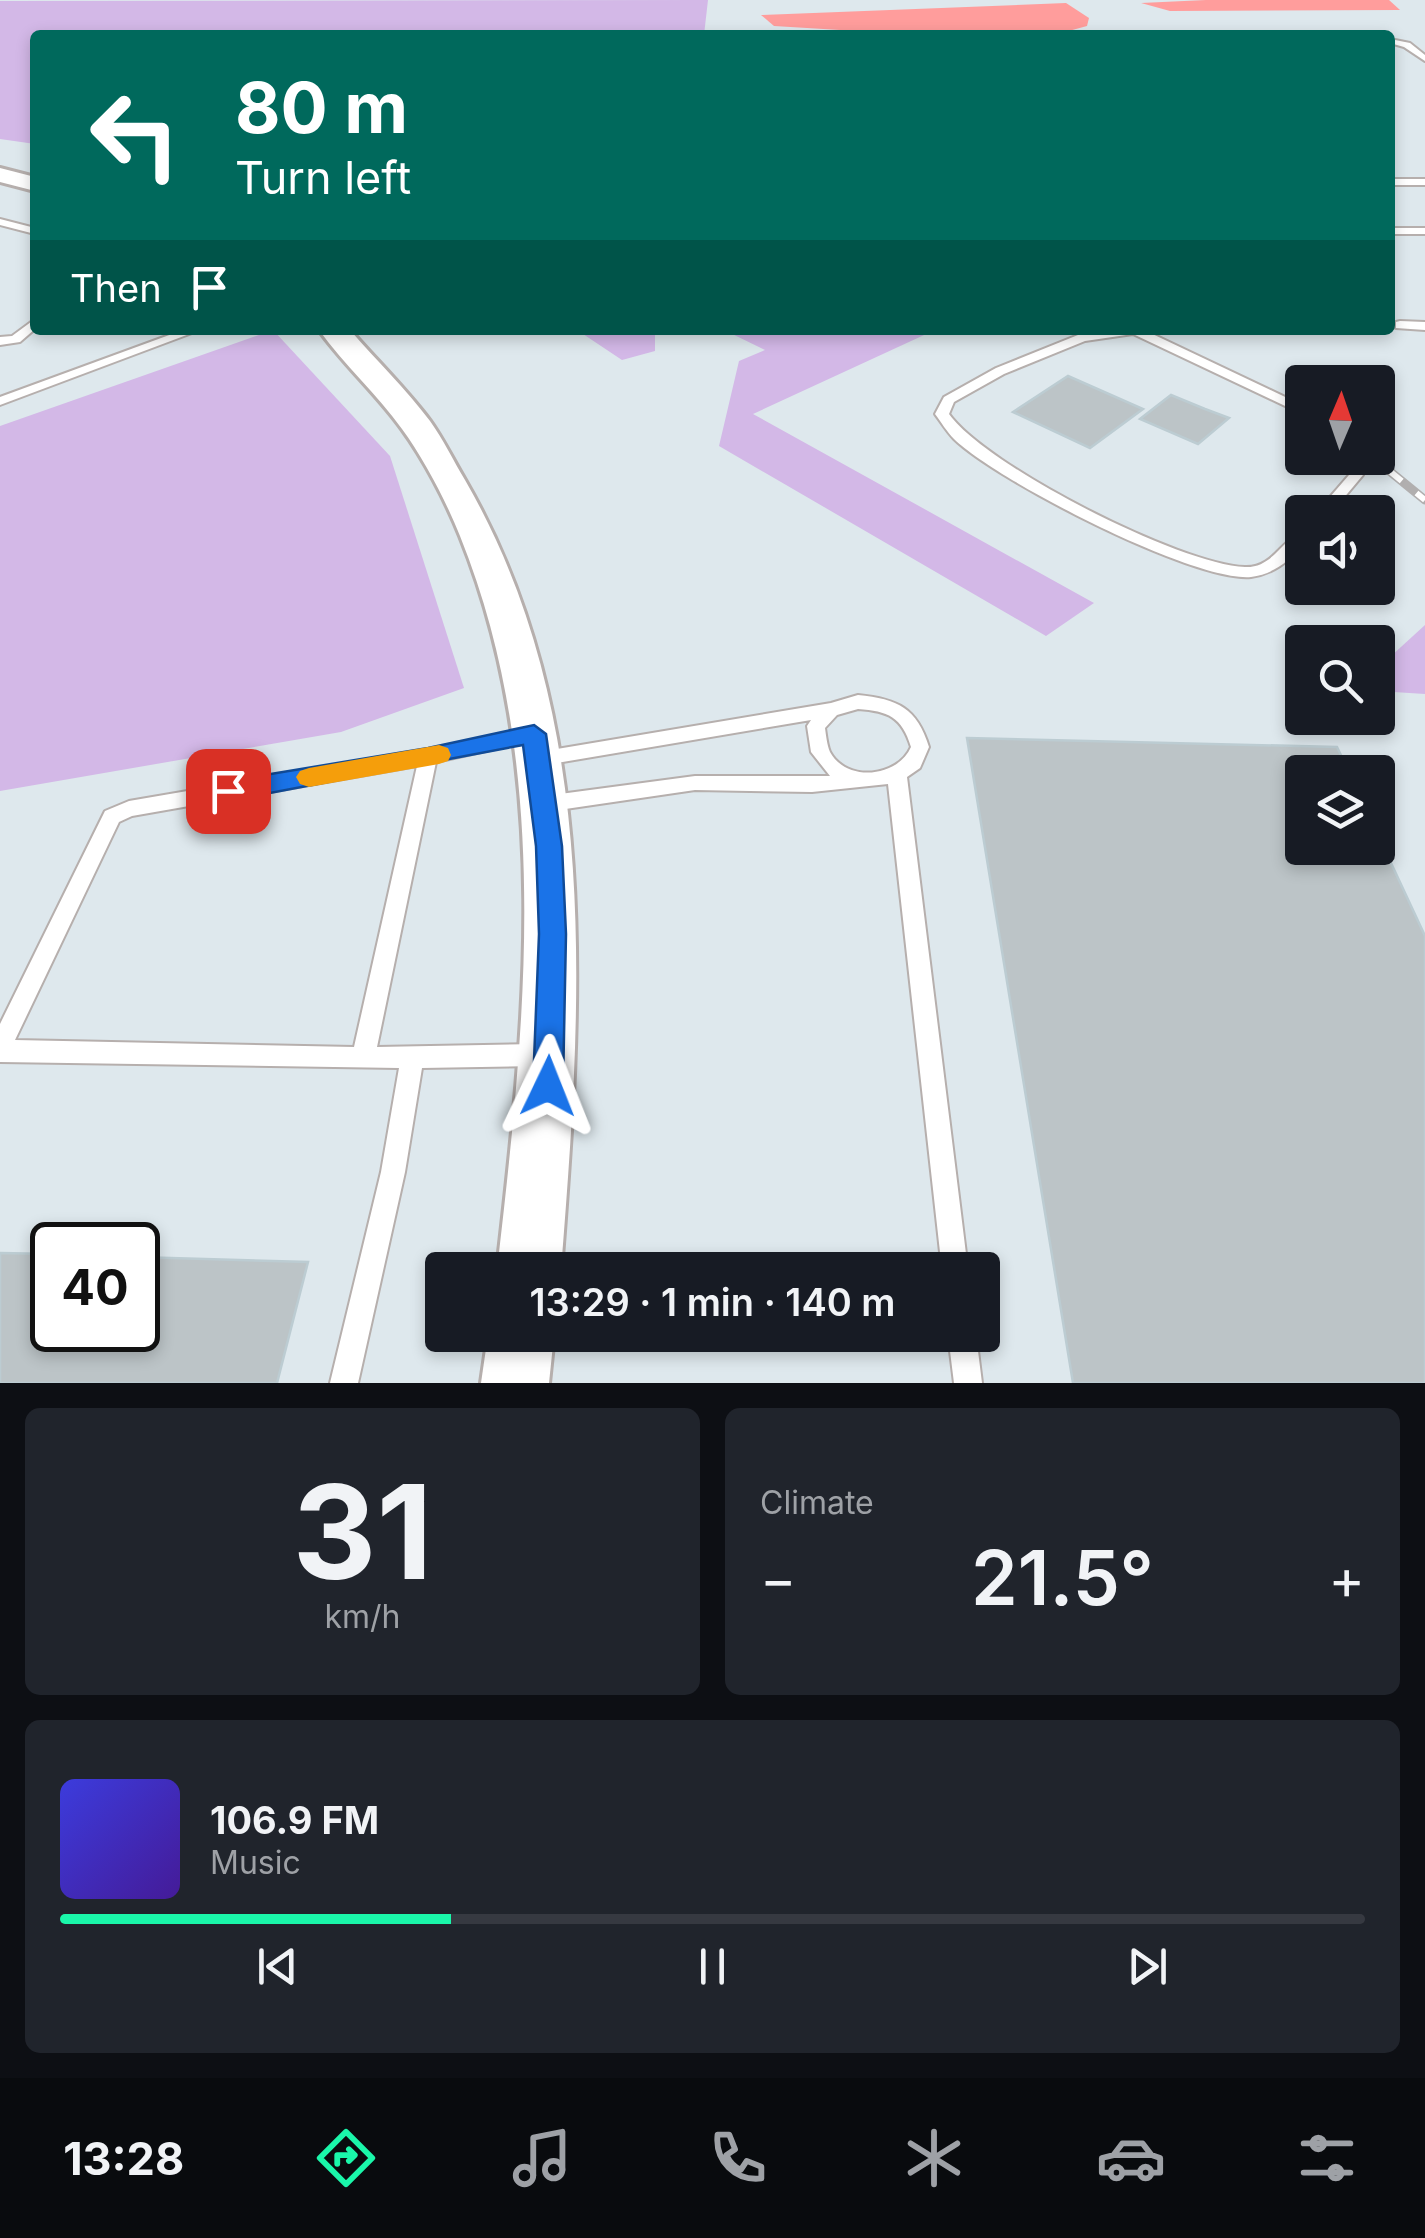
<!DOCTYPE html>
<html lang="en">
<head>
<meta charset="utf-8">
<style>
	:root { --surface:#171b24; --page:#20242c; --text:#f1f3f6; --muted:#9ea1a6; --line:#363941; --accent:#1af7aa }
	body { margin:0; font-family:Inter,sans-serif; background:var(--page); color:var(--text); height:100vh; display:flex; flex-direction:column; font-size:38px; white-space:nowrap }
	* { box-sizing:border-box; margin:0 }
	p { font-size:32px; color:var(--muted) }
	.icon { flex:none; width:55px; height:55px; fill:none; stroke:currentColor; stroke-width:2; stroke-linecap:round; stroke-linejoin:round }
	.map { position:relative; height:1383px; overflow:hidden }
	.details { display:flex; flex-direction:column; gap:25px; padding:25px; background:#0d0f14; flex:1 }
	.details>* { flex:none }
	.banner { position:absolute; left:30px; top:30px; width:1365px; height:305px; border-radius:10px; box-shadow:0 5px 15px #0003; background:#00695c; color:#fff; overflow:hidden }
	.needle { width:65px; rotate:2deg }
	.tools { position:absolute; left:1285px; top:365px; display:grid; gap:20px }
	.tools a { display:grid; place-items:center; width:110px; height:110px; border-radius:10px; background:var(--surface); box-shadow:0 5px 15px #0003; font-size:50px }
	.speed { position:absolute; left:30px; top:1222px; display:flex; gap:20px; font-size:50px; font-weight:700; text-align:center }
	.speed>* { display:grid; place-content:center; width:130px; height:130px; border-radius:50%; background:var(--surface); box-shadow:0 5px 15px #0003; line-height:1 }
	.speed .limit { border:5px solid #111; border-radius:15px; background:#fff; color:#111 }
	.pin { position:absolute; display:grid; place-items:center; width:85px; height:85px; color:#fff; margin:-42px; border-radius:20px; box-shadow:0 5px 15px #0006 }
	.me { position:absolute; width:110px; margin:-55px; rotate:2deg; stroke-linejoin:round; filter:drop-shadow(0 0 8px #0008) }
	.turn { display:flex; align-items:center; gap:35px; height:210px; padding:0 40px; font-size:45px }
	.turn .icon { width:130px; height:130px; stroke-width:2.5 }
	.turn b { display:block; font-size:70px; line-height:85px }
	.then { display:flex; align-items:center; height:95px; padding:0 40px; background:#0003; gap:20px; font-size:38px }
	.big { font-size:75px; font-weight:600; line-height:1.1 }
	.details .tile { flex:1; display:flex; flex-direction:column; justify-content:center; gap:15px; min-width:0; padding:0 35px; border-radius:15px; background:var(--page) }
	.details .dial { align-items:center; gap:0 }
	.dial b { font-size:130px; line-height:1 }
	.song { display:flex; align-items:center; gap:30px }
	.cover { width:120px; height:120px; border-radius:15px; background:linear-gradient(135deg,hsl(240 70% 55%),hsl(260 70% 35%)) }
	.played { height:10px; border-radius:5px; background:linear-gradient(90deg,var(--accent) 30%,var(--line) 30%) }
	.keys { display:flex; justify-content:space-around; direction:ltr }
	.heat { display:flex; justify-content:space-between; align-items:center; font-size:55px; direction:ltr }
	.details .tiles { flex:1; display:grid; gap:25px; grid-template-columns:1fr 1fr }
	.tile:last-child { grid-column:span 2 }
	.trip { position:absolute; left:425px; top:1252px; width:575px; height:100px; border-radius:10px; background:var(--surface); box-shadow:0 5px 15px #0003; font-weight:600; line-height:100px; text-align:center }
	.menu { display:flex; height:160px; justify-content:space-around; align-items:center; background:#090b0e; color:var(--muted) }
	.menu .icon { width:70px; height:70px }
	.menu .selected { color:var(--accent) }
	.menu b { font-size:45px; color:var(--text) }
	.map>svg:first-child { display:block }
	.green { fill:#d3b8e7 }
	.water { fill:#ff9d9c }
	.building { fill:#bcc4c7; stroke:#bcccd2; stroke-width:2.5 }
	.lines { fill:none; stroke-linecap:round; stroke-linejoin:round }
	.service-casing { stroke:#b6afad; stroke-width:4 }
	.tertiary-casing { stroke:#b6afad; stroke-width:6 }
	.service { fill:#fff; fill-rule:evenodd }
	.tertiary { fill:#fff; fill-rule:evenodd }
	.rail-casing { stroke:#b1afaf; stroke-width:9 }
	.rail { stroke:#fff; stroke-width:6; stroke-dasharray:19; stroke-linecap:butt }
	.route { fill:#1a73e8; stroke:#114b97; stroke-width:2.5 }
	.slow { fill:#f59e0b }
</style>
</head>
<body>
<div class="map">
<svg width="1425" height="1383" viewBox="0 0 1425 1383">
	<rect width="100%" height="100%" fill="#dee8ed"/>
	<g class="green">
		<path d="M 708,0 L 704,35 L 35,35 L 35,144 L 0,139 L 0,1 Z"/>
		<path d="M 273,330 L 390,456 L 464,688 L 341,732 L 0,791 L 0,426 Z"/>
		<path d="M 577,330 L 655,330 L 655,351 L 622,360 Z"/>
		<path d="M 724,330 L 935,330 L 753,414 L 1094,603 L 1046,636 L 719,446 L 739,361 L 765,350 Z"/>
		<path d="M 1425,625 L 1425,694 L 1378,691 L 1378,668 Z"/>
	</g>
	<g class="water">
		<path d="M 1206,0 L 1389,0 L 1400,10 L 1170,11 L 1141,3 Z"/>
		<path d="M 1066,3 L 1089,18 L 1087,26 L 1065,32 L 840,30 L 774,26 L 761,15 Z"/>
	</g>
	<g class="building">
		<path d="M 1068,376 L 1143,409 L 1090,448 L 1013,412 Z"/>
		<path d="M 1171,395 L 1205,409 L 1229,418 L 1198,444 L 1140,419 Z"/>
		<path d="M 967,738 L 1337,747 L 1349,772 L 1302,772 L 1302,848 L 1384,848 L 1425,936 L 1425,1383 L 1073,1383 Z"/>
		<path d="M 0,1253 L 52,1254 L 52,1330 L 138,1330 L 138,1257 L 308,1262 L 277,1383 L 0,1383 Z"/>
	</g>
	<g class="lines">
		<defs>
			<g id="service">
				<path d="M 1390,39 L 1410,43 L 1425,55 L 1425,61 L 1404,47 L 1390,43 Z"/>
				<rect x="1390" y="179" width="35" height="6"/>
				<path d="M 0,219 L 35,228 L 35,234 L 0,225 Z"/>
				<rect x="1390" y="228" width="35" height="6"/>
				<path d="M 35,319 L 35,329 L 20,342 L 0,345 L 0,337 L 12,336 Z"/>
				<path d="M 1400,321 L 1425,322 L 1425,330 L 1396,328 L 1396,322 Z"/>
				<path d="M 183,330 L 200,330 L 0,405 L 0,397 Z"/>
				<path d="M 1112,330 L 1144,330 L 1302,405 L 1302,414 L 1133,334 L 1085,341 L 1004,374 L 954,402 L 949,414 C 986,466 1181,565 1245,567 C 1273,568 1281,540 1302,532 L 1302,546 C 1288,562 1273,574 1251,577 C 1193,582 996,480 954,439 C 947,432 941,422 935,414 L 944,397 L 996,368 L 1078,335 Z"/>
				<path d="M 1340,458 L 1354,458 L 1363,475 L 1332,512 L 1317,512 L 1349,475 Z"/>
				<path d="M 858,695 C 898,699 917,708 929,747 L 920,768 L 907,777 L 968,1270 L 942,1270 L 888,784 L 812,792 L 695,790 L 545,812 L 538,809 L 535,804 L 538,799 L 545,796 L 695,776 L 830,776 L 811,752 L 807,726 L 811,720 L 539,766 L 532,764 L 530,759 L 532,754 L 539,752 L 831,703 ZM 858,709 C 888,711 902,717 911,747 C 898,777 847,783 830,752 C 827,745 826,735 825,728 L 837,715 Z"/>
				<path d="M 534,727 L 540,729 L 543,734 L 540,739 L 436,762 L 377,1047 L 539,1044 L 547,1047 L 550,1055 L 547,1063 L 539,1066 L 422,1068 L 405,1172 L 358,1383 L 330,1383 L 381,1172 L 399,1068 L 0,1062 L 0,1024 L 105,811 L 129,801 L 428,750 ZM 417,766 L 354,1047 L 15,1040 L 119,822 L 132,816 Z"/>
				<path d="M 948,1335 L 976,1335 L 982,1383 L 954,1383 Z"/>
			</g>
			<g id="tertiary">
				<path d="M 0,168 L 35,177 L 35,191 L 0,182 Z"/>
				<path d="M 319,330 L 350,330 C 376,360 406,389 430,421 C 443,439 453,460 465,480 C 603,718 582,1005 561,1270 L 497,1270 C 525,1027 554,769 460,536 C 446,501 424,459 402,429 C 377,394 344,365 319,330 Z"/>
				<path d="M 488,1335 L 554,1335 L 549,1383 L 481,1383 Z"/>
			</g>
		</defs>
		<use href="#service" class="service-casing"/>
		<use href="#tertiary" class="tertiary-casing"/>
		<use href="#service" class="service"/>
		<use href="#tertiary" class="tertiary"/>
		<defs>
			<path id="rail" d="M 1387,469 L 1425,500"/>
		</defs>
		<use href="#rail" class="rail-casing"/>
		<use href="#rail" class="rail"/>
	</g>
	<path class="route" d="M 534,725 L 546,734 L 562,846 L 566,934 L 563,1086 L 559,1097 L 548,1101 L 537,1097 L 533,1086 L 539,934 L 536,846 L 523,745 L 228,801 L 220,798 L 216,791 L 220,784 L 228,781 L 428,748 Z"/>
	<path class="slow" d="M 439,745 L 448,748 L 451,755 L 448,761 L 439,764 L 309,787 L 300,784 L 296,777 L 300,771 L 309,768 Z"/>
</svg>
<div class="tools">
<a><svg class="needle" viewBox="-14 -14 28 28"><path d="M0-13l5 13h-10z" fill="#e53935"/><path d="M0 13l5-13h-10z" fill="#9ea1a6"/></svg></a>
<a><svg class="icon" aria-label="sound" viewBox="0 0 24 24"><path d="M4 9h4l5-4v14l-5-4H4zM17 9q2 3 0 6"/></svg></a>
<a><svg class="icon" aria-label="search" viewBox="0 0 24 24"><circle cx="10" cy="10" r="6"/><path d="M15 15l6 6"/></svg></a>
<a><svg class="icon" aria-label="layers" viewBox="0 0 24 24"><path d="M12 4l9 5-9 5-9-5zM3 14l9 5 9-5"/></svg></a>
</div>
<div class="speed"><div class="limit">40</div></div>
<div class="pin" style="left:228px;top:791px;background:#d93025"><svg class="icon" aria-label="arrive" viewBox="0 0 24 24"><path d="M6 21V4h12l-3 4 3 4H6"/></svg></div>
<svg class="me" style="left:548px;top:1086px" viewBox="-20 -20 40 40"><path d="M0-17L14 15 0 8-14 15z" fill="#1a73e8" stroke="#fff" stroke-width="4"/></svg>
<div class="trip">13:29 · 1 min · 140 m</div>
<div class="banner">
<div class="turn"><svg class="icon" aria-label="left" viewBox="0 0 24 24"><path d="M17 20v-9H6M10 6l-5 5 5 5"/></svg><div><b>80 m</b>Turn left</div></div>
<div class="then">Then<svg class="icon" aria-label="arrive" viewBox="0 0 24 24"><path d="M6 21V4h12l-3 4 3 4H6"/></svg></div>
</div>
</div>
<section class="details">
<div class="tiles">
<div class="tile dial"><b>31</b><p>km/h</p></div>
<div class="tile"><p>Climate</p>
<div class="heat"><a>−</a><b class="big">21.5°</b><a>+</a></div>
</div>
<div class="tile">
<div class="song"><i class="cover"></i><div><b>106.9 FM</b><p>Music</p></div></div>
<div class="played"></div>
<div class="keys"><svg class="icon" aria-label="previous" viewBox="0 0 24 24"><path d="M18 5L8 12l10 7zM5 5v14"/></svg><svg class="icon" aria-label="pause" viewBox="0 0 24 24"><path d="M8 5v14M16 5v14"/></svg><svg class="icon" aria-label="next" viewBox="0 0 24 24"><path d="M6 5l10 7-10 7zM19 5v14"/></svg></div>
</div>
</div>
</section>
<nav class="menu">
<b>13:28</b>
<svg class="icon selected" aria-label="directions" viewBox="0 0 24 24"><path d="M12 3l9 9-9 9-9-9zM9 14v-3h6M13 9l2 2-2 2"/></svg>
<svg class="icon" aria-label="music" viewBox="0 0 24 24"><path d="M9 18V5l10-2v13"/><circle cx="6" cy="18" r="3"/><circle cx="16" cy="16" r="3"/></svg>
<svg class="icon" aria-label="phone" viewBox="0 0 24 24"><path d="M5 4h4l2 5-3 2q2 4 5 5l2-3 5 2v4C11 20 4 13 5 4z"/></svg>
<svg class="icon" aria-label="climate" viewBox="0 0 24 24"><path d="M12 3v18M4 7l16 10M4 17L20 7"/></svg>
<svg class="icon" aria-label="car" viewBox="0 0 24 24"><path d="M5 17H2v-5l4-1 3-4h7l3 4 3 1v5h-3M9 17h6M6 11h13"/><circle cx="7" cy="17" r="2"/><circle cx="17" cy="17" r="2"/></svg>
<svg class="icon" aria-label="filters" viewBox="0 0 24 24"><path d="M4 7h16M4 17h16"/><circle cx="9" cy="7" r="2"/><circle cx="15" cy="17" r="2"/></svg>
</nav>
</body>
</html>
